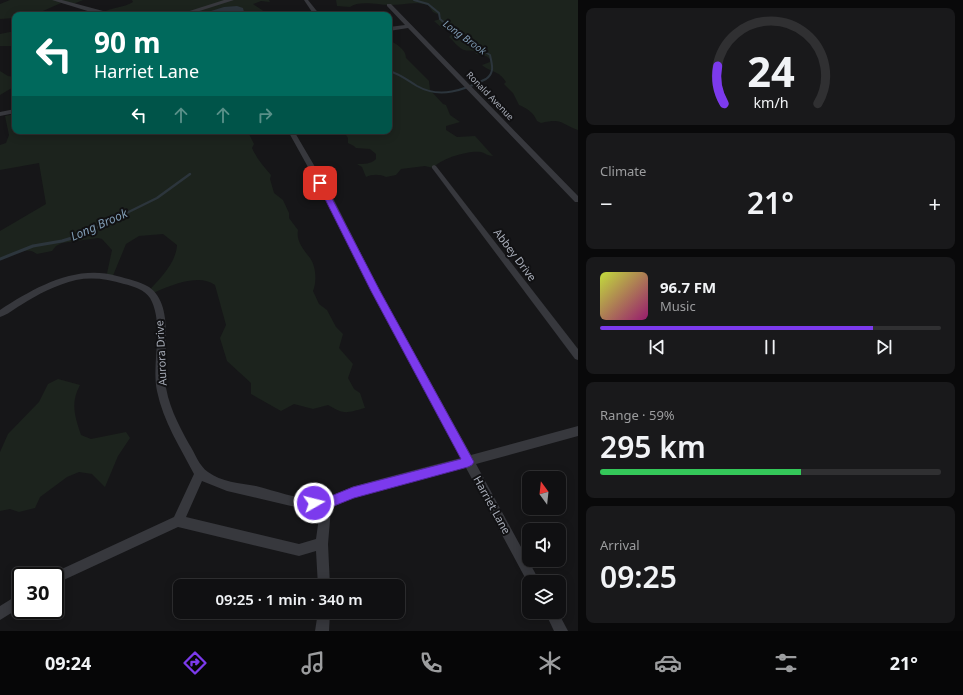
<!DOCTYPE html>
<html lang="en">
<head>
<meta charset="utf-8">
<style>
	:root { --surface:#101012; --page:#19191b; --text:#f1f3f6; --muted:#9c9d9f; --line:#303032; --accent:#7c3aed }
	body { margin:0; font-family:"Noto Sans",sans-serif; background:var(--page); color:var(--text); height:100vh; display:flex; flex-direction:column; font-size:15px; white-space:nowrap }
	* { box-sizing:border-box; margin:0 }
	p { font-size:13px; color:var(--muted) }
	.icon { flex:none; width:22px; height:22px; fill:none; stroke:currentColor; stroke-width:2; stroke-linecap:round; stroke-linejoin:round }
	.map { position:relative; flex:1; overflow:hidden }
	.details { display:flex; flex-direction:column; gap:8px; padding:8px; background:#09090a; width:385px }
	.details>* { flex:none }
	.guide { position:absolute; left:12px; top:12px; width:380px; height:122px; border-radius:8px; box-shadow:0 2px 10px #0003,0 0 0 1px var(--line); background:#00695c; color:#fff; overflow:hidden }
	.needle { width:26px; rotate:345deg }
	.fabs { position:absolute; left:522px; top:471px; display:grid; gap:8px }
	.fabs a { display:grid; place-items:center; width:44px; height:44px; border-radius:8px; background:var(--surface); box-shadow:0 2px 10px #0003,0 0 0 1px var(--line); font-size:20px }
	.speed { position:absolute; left:12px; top:567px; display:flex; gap:8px; font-size:20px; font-weight:700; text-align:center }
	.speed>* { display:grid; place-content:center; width:52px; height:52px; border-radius:50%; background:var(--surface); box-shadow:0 2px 10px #0003,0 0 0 1px var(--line); line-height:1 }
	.speed .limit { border:2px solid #111; border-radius:6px; background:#fff; color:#111 }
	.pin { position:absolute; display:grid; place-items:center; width:34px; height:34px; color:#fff; margin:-17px; border-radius:8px; box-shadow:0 2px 6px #0006 }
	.me { position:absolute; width:44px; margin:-22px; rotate:82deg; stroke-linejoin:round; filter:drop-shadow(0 0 3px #0008) }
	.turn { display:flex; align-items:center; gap:14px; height:84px; padding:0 16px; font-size:18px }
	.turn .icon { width:52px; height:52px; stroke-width:2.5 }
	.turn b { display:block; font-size:28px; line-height:34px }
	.lanes { display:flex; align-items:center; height:38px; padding:0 16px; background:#0003; justify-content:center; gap:20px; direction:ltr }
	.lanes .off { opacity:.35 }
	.big { font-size:30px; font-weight:600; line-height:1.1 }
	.details .tile { flex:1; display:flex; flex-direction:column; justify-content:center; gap:6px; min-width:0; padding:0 14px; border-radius:8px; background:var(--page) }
	.details .dial { align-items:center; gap:0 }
	.dial svg { height:104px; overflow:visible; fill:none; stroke:var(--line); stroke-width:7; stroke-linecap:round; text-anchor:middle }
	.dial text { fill:var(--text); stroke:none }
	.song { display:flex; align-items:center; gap:12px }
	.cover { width:48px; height:48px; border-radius:6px; background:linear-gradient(135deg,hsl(70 70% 55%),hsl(320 70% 35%)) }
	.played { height:4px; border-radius:2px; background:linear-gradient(90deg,var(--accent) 80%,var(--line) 80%) }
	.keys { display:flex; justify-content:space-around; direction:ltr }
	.heat { display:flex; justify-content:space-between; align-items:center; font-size:22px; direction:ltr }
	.charge { height:6px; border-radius:3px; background:linear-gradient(90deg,#34c759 59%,var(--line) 0) }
	.trip { position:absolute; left:173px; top:579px; width:232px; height:40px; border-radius:8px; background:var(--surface); box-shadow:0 2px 10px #0003,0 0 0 1px var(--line); font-weight:600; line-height:40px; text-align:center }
	.tab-bar { display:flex; height:64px; justify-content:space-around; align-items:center; background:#060607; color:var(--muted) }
	.tab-bar .icon { width:28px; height:28px }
	.tab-bar .on { color:var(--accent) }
	.tab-bar b { font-size:18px; color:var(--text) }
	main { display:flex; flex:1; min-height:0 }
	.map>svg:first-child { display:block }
	.green { fill:#1c231d }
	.water { fill:#2c353c }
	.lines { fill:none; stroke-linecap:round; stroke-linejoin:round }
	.stream-far2 { stroke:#2c353c; stroke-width:2 }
	.stream-far1 { stroke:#2c353c; stroke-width:2.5 }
	.stream { stroke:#2c353c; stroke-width:3 }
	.minor { fill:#37383d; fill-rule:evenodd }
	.tertiary { fill:#37383d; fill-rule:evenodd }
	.route { fill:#7c3aed; stroke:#51269a }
	.labels { text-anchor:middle; stroke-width:4; stroke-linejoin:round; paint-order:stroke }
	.far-street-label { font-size:9px; fill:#a8adb8; stroke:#111113 }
	.far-water-label { font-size:10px; font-style:italic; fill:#7f9bb3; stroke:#111113 }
	.street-label { font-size:11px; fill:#a8adb8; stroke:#111113 }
	.water-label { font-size:12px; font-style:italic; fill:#7f9bb3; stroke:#111113 }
</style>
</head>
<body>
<main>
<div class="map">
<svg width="578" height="631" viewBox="0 0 578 631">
	<rect width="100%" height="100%" fill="#161618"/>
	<g class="green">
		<path d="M 10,0 L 83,0 L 71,5 L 61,3 L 34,15 L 15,15 L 14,18 L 0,19 L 0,4 Z"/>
		<path d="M 132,0 L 269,0 L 270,2 L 261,1 L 253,4 L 265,12 L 260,15 L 242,15 L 244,12 L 198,15 L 112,15 L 102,13 C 112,7 123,8 133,2 Z"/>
		<path d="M 336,0 L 578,0 L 578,130 C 559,123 563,118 541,123 L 537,121 C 534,113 527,108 519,105 L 513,93 L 504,84 L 506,82 C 499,70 491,73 482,65 L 490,62 L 490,59 L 486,56 L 476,54 L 474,51 C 470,50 467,51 464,50 C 458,48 453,40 449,37 L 452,34 L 452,32 L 443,29 L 434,21 L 440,19 L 441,16 L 433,12 L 428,5 C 415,1 403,5 390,5 C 379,5 359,0 350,7 L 337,6 Z"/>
		<path d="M 15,31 L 15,46 L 0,46 L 0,34 Z"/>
		<path d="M 389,40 C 396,44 406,49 406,58 L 429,81 L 430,90 L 443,104 L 446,105 L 450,115 L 460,122 L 446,126 L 446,130 L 457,137 L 475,136 L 493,156 C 488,156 485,153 481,152 C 468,150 440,159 433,168 L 425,166 L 401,169 L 396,175 L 386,177 C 380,174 372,174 366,177 L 362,167 L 357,164 C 364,164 371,164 376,159 L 376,154 L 370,149 L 356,148 L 354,146 L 348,143 L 348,138 L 346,135 L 338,131 L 389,131 Z"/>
		<path d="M 0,71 L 8,76 L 15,77 L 15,86 L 0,95 Z"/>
		<path d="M 15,114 L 15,131 L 250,131 L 249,134 L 254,144 L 252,148 C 257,159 263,166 271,175 L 270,179 L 274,193 L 283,200 L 289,213 L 289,218 L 298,230 C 296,241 303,249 310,258 C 316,266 317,282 313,291 L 319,304 L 327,310 L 336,327 L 343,334 L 339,348 L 353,364 L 348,378 L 354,389 L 360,393 L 365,408 C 346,413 345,415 328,405 L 313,409 L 294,404 L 281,411 L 251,394 L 251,383 L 227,361 L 220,338 L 226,325 L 215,285 C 198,272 166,287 149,295 L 147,293 C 159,279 176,264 177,245 L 163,234 L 139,236 L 126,244 L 112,278 L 106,278 L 112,250 L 102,239 L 98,238 L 62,243 L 56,246 L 52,251 L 37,254 C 26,245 11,255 0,260 L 0,231 L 46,204 L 39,163 L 0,170 L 0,145 L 6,143 L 9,135 L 5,116 Z"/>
		<path d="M 58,379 L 80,385 C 70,403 75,417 81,435 L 91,439 L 126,432 L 130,438 L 118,456 L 105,487 L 92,474 L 79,472 L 67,477 L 40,497 L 35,508 L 19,512 L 10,509 L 0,511 L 0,452 L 8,434 L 39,402 L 48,384 Z"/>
	</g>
	<path class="water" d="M 237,6 L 243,8 L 244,12 L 242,15 L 198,15 L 224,7 Z"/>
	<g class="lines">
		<path class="stream-far2" d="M 389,71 C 400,74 407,80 417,86 C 440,99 464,90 486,79 C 495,73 492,64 490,55 L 456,33 L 440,19 L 439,13 L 428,4 L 414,0"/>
		<path class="stream-far1" d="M 69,239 L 88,232 L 157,198 L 190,174"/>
		<path class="stream" d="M 0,259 L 33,246 L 62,241 L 72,238"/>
		<g class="minor">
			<path d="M 304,0 L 308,0 L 320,15 L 314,15 Z"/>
			<path d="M 387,4 L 391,4 L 578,196 L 578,202 L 575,202 L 408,28 L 389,31 L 389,27 L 405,25 L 387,6 Z"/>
			<path d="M 15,109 L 15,113 L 0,116 L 0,112 Z"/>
			<path d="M 288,131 L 294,131 L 332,196 L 380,291 L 471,455 L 578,426 L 578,436 L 476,464 L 540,582 L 529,582 L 529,585 L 465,466 L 355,497 L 331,508 L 328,544 L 330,586 L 318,586 L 316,551 L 299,556 L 178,527 L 55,584 L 55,576 L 50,576 L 51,574 L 174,517 L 194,474 C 180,447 163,421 157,391 C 151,363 165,324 150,298 C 145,290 133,286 124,284 C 108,279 92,277 76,280 C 56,285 38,294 21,305 C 14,309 7,315 0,317 L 0,310 C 34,288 75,264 117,276 C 128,279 139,281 149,287 C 175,305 163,354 165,380 C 167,403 178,424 189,444 C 195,453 199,466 208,472 C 221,482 240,483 256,486 C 276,491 296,499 317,499 C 332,499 341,490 355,486 C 390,476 426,467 461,458 L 372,291 L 324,196 ZM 202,481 L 227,491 L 291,506 L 320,510 L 316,539 L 299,544 L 186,517 Z"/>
			<path d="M 434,165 L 436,166 L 578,349 L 578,360 L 575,359 L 432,168 L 432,166 Z"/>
			<path d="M 21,593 L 21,607 L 0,620 L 0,606 Z"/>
			<path d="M 318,612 L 330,612 L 329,631 L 315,631 Z"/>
			<path d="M 545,612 L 558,612 L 568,631 L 554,631 Z"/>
		</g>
		<g class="tertiary">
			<path d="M 52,0 L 62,0 L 118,15 L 94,13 Z"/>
			<path d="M 224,0 L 234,0 L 187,15 L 177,15 Z"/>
		</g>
	</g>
	<path class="route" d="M 318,181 L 323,181 L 324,183 L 380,291 L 474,462 L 472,465 L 468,467 L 354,498 L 326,509 L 310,507 L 308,503 L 310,500 L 314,498 L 326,498 L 353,487 L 461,459 L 371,291 L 317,183 Z"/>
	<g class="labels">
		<g class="far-street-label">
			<text transform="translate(490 96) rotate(46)" y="3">Ronald Avenue</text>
		</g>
		<g class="far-water-label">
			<text transform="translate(465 37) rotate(36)" y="4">Long Brook</text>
		</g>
		<g class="street-label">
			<text transform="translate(515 255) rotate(53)" y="4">Abbey Drive</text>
			<text transform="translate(161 353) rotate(-93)" y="4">Aurora Drive</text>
			<text transform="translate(492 505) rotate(61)" y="4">Harriet Lane</text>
		</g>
		<g class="water-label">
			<text transform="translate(99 225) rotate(-24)" y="4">Long Brook</text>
		</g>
	</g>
</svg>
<div class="fabs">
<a><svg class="needle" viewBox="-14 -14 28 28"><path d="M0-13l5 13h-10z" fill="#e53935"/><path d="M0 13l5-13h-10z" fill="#9c9d9f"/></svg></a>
<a><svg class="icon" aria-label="sound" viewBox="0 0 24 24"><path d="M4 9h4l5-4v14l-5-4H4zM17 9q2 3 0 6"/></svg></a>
<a><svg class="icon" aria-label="layers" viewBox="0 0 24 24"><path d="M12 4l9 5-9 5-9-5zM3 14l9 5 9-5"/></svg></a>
</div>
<div class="speed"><div class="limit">30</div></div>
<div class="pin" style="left:320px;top:183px;background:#d93025"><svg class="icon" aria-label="arrive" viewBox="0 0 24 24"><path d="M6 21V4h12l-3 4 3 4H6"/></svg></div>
<svg class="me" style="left:314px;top:503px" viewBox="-20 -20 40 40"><circle r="17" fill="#7c3aed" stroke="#fff" stroke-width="3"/><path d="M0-11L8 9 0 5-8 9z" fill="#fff"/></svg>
<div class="trip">09:25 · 1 min · 340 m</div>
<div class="guide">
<div class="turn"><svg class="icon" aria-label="left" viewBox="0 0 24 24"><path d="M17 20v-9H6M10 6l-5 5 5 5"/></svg><div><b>90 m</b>Harriet Lane</div></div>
<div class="lanes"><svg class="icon" aria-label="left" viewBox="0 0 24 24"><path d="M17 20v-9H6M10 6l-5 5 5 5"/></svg><svg class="icon off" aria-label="ahead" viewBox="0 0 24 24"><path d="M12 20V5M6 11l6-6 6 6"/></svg><svg class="icon off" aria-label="ahead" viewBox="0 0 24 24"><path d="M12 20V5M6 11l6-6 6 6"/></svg><svg class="icon off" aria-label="right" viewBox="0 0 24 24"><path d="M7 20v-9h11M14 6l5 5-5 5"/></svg></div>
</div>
</div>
<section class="details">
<div class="tile dial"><svg viewBox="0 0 100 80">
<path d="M14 69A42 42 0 1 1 86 69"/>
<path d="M14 69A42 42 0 0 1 9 40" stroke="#7c3aed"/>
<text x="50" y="56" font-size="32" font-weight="700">24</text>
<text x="50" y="72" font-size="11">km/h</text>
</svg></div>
<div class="tile"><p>Climate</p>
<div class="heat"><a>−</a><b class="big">21°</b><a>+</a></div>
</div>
<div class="tile">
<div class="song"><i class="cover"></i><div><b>96.7 FM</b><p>Music</p></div></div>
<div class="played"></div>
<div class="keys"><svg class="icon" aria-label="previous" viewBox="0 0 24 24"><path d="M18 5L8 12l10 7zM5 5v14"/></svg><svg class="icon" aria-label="pause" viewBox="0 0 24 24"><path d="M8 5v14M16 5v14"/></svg><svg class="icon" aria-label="next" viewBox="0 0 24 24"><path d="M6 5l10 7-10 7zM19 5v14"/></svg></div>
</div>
<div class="tile"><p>Range · 59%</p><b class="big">295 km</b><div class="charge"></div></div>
<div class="tile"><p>Arrival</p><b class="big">09:25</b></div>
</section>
</main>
<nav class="tab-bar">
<b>09:24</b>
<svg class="icon on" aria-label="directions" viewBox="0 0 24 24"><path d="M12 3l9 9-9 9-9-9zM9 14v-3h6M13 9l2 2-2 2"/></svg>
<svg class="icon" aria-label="music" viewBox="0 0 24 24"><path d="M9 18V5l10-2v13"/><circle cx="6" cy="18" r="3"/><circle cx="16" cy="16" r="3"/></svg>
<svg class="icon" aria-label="phone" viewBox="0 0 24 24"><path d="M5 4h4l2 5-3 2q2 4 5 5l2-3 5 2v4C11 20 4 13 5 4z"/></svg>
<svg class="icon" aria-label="climate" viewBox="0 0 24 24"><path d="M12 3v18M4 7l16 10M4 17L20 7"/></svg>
<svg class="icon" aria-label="car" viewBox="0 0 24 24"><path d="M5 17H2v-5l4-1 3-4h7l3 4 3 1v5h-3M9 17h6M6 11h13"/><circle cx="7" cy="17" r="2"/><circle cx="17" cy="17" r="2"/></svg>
<svg class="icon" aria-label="filters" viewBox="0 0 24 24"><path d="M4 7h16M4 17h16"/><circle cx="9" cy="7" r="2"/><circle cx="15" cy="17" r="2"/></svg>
<b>21°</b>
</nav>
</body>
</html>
